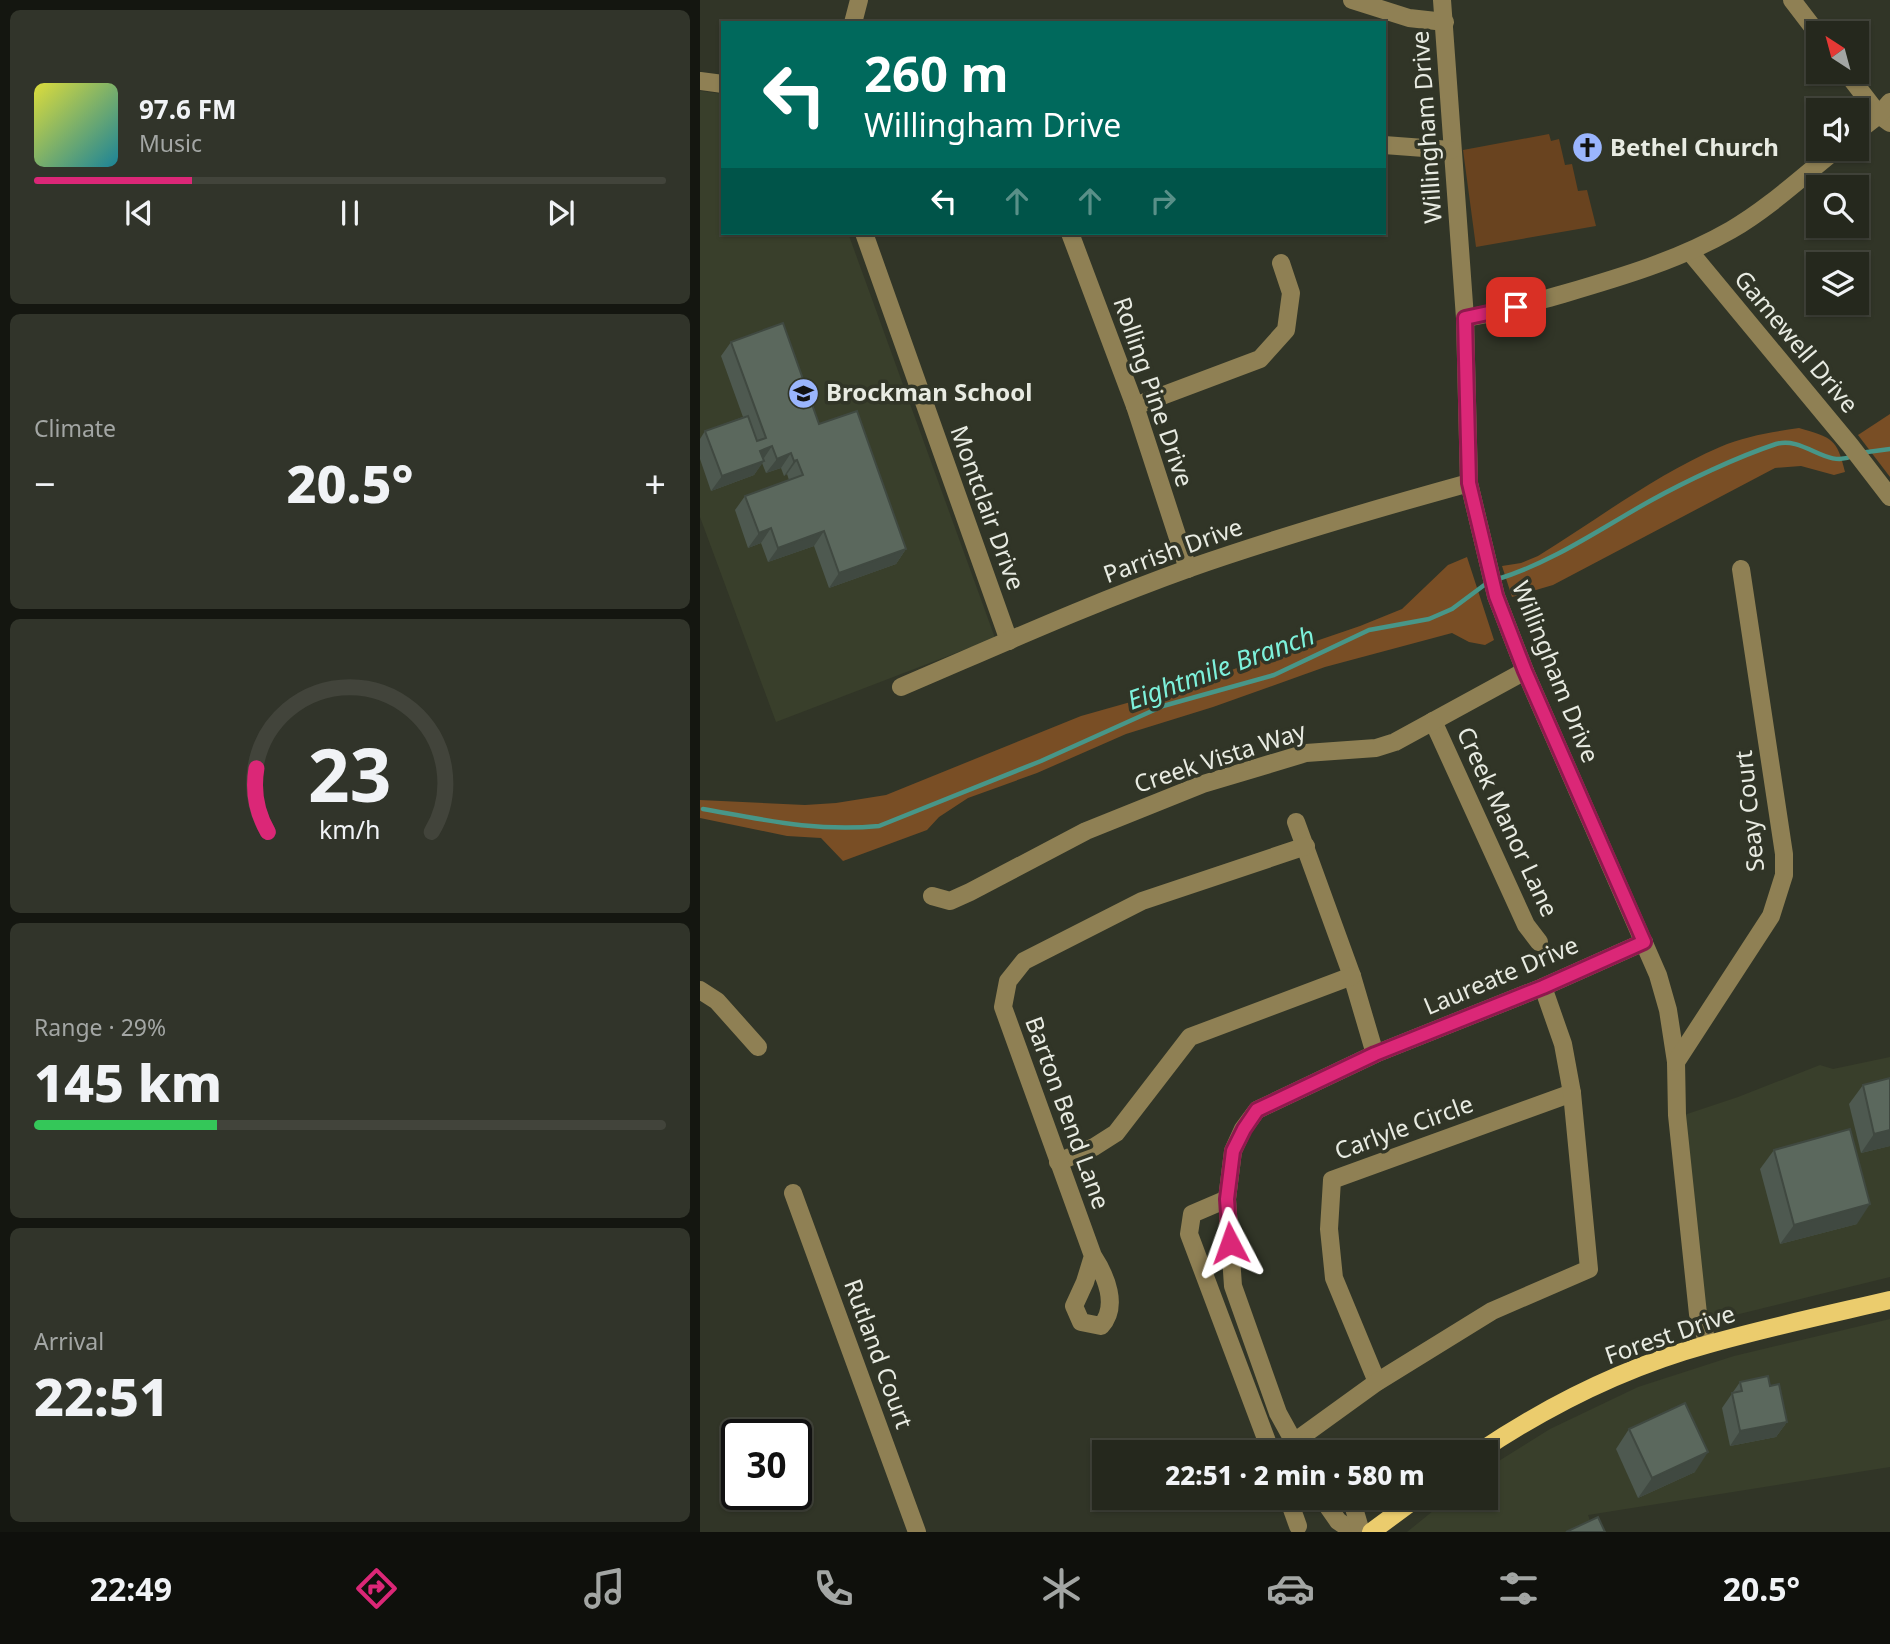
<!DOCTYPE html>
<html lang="en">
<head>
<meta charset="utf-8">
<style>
	:root { --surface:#25281d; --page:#31342a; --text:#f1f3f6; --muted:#a3a6a4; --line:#42443b; --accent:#db2777 }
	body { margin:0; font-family:"Noto Sans",sans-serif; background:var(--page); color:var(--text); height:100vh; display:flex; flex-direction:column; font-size:26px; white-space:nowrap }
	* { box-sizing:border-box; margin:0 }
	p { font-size:23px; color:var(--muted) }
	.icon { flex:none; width:38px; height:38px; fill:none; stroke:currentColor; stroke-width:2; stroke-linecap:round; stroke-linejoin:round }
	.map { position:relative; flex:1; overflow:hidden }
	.panel { display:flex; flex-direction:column; gap:10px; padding:10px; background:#141610; width:700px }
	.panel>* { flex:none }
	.guide { position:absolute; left:21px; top:21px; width:665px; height:214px; border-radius:0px; box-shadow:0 2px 5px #0004,0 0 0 2px var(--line); background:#00695c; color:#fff; overflow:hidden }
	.needle { width:46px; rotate:324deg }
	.buttons { position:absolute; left:1106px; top:21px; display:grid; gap:14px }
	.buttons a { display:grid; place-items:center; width:63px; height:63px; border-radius:0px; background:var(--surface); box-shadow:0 2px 5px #0004,0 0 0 2px var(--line); font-size:35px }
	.speed { position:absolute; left:21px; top:1419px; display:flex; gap:14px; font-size:35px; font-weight:700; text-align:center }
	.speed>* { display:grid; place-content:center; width:91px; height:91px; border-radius:50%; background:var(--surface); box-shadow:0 2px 5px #0004,0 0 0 2px var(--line); line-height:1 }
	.speed .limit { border:4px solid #111; border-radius:10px; background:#fff; color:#111 }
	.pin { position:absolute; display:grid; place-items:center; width:60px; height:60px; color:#fff; margin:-30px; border-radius:14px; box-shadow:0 4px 10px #0006 }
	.me { position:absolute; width:77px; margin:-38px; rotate:356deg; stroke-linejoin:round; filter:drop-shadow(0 0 5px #0008) }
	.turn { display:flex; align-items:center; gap:24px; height:147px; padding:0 28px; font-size:32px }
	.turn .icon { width:91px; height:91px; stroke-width:2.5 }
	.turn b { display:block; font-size:49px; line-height:60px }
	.lanes { display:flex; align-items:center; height:66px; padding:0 28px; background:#0003; justify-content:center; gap:35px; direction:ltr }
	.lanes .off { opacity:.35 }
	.big { font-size:52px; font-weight:800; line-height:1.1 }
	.panel .tile { flex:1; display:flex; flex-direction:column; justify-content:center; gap:10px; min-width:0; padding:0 24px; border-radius:10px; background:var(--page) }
	.panel .dial { align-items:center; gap:0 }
	.dial svg { height:182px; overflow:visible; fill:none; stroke:var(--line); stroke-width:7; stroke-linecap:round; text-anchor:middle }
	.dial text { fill:var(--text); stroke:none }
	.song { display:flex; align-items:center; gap:21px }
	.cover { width:84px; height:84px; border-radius:10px; background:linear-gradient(135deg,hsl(60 70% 55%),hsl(190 70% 35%)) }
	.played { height:7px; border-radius:4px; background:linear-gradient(90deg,var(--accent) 25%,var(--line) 25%) }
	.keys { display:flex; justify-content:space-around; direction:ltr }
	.heat { display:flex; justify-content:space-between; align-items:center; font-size:38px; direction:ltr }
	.charge { height:10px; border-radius:5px; background:linear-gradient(90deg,#34c759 29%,var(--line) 0) }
	.trip { position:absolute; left:392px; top:1440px; width:406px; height:70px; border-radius:0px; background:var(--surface); box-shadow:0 2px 5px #0004,0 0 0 2px var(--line); font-weight:800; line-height:70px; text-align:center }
	.menu { display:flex; height:112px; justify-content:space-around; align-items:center; background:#0f100c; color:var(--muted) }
	.menu .icon { width:49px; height:49px }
	.menu .on { color:var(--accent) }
	.menu b { font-size:32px; color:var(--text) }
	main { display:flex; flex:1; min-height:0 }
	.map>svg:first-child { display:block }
	.built { fill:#393f2b }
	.green { fill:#69431f }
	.forest { fill:#794e25 }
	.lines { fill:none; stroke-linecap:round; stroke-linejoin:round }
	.stream { stroke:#489688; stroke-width:4.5 }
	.minor { stroke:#8f8054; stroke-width:18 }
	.major { stroke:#ebcc6d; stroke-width:18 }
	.wall { fill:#4e5950 }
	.shaded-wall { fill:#404941 }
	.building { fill:#5b685d; stroke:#404941; stroke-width:2 }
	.route-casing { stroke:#8e194d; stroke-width:18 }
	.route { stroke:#db2777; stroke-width:12 }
	.labels { text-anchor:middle; stroke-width:7; stroke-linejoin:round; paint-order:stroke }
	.street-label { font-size:24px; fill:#e8ebe2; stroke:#313527 }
	.poi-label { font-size:24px; font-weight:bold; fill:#e8ebe2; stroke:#313527; text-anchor:start }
	.water-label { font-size:26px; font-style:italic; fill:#7df1db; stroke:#313527 }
</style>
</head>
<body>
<main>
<section class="panel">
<div class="tile">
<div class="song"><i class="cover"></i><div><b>97.6 FM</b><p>Music</p></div></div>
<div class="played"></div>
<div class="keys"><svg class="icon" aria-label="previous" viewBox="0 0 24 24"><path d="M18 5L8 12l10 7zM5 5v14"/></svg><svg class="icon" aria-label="pause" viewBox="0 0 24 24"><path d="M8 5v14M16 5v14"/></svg><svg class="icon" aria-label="next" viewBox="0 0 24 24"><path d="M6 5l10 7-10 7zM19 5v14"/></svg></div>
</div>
<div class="tile"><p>Climate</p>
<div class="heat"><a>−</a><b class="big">20.5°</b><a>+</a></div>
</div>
<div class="tile dial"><svg viewBox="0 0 100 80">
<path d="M14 69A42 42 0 1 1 86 69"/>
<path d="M14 69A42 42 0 0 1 9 41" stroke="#db2777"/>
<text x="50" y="56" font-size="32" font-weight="700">23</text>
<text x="50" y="72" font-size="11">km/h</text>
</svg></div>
<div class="tile"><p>Range · 29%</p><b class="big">145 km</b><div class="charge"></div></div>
<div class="tile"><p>Arrival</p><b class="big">22:51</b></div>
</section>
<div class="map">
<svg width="1190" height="1532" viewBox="0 0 1190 1532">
	<rect width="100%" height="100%" fill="#313527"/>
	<g class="built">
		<path d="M 0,91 L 23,94 L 23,233 L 148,233 L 295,638 L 76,722 L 0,517 Z"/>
		<path d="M 1190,1057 L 1190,1277 L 1007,1322 L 981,1116 L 1038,1097 L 1120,1065 L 1133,1069 Z"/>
		<path d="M 1190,1319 L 1190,1467 L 888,1515 L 894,1532 L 707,1532 L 749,1498 L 786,1498 L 786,1469 L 850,1429 L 938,1387 L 1034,1356 Z"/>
	</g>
	<path class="green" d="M 849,134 L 851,141 L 859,139 L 865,165 L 872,164 L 878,191 L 887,190 L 896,226 L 776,247 L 763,150 Z"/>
	<g class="forest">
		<path d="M 1190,414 L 1190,477 L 1158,435 Z"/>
		<path d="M 1099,428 C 1132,438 1137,438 1145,472 L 1134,475 L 1101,466 L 1075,468 L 853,585 L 812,597 L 802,566 L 821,563 L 838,556 C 898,519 955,475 1020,447 C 1045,436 1072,432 1099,428 Z"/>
		<path d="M 767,557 L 794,640 L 785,645 L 769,642 L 752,633 L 625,667 L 513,707 L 426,734 L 337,773 L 268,798 L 239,817 L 227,830 L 143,861 L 121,838 L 87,836 L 0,818 L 0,800 L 105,805 L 136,803 L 186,795 L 381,716 L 473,690 L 660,626 L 702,609 L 748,565 Z"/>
	</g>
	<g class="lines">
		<g class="stream">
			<path d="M 1160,453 L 1190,449"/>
			<path d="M 798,579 C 853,562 900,529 950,501 C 986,481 1037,457 1076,444 C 1104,436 1127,469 1152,456"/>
			<path d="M 3,809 C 65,820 116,832 179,826 L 341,761 L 463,706 L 574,675 L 669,630 L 729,619 L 752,609 L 787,583"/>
		</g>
		<g class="minor">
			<path d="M 652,0 L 709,18 L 745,22"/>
			<path d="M 742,0 L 765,318 L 769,483 L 796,596 L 825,671 L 958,975 L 968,1010 L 976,1062 L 977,1115 L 998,1314 L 1008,1344"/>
			<path d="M 1092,0 L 1118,34"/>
			<path d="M 153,23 L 159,0"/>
			<path d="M 1146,72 L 1179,115 L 1190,123"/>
			<path d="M 0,81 L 23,84"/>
			<path d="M 1157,132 L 1179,115 L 1190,102"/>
			<path d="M 684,145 L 751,150"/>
			<path d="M 164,233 L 309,641"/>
			<path d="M 370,233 L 435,406 L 488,569"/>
			<path d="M 990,252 L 1150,445 L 1190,497"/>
			<path d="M 765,318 C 798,313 830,303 863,294 C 921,277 979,260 1031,230 C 1069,208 1103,176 1137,149"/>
			<path d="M 435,406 L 560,359 L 586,330 L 591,293 L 581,263"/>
			<path d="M 201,687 C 297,646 392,603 490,568 C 582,536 675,509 769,483"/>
			<path d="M 733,721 L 826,925 L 839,942"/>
			<path d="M 596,822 L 652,976 L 675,1054"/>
			<path d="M 232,896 L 250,901 L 270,892 L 386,831 L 503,784 L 606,753 L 676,748 L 695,742 L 825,671"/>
			<path d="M 0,990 L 17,1001 L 58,1047"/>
			<path d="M 976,1062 L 1071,916 L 1084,875 L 1084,854 L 1041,569"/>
			<path d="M 358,1162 L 394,1147 L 416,1133 L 490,1037 L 652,976"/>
			<path d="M 93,1193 L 217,1532"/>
			<path d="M 527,1199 L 492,1214 L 489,1234 L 571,1452"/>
			<path d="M 393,1256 C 406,1276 419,1306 401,1326 L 381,1322 L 374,1306 L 385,1282 L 393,1256 L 303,1007 L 308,981 L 324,961 L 442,901 L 606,846"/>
			<path d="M 677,1382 L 634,1278 L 629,1229 L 632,1180 L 872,1093"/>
			<path d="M 594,1442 L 677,1382 L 792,1311 L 889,1269 L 872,1093 L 863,1044 L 843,987"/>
			<path d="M 594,1442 L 611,1449 L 614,1452"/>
			<path d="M 595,1452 L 594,1442 L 578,1413 L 533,1286 L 527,1199 L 533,1151 L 543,1129 L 557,1110 L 675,1054 L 843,987 L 944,942"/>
			<path d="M 588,1498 L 598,1526"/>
			<path d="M 622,1498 L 638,1521 L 654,1532"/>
			<path d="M 647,1498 L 654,1508 L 661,1532"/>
		</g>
		<g class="major">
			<path d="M 779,1452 C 849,1405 928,1366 1009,1344 C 1069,1327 1130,1314 1190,1300"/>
			<path d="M 671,1532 L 717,1498"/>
		</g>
	</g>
	<g class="wall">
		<path d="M 31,342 L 119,424 L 206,549 L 196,564 L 129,588 L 114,546 L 68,562 L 61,543 L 48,548 L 35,510 L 45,496 L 89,480 L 87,474 L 84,476 L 81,468 L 66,473 L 62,463 L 54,475 L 11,491 L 0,459 L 0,439 L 5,431 L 43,417 L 21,356 Z"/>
		<path d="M 1190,1078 L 1190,1146 L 1161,1153 L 1149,1104 L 1163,1085 Z"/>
		<path d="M 1074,1150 L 1157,1224 L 1080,1244 L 1060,1169 Z"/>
		<path d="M 1040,1382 L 1070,1386 L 1087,1422 L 1076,1437 L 1030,1446 L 1022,1408 Z"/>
		<path d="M 929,1429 L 995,1472 L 938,1498 L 916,1449 Z"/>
	</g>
	<g class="shaded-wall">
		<path d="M 72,446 L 62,461 L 60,451 Z"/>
		<path d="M 91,453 L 81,468 L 66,473 L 77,459 Z"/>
		<path d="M 97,460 L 87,474 L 84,476 L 94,461 Z"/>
		<path d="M 64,461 L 54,475 L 11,491 L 22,476 Z"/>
		<path d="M 71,528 L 61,543 L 48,548 L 59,533 Z"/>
		<path d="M 124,531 L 114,546 L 68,562 L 78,548 Z"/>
		<path d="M 206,549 L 196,564 L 129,588 L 139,573 Z"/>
		<path d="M 1190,1130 L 1190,1146 L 1161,1153 L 1174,1134 Z"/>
		<path d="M 1170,1204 L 1157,1224 L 1080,1244 L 1094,1225 Z"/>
		<path d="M 1087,1422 L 1076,1437 L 1030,1446 L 1040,1431 Z"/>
		<path d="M 1008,1452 L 995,1472 L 938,1498 L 952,1478 Z"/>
	</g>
	<g class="building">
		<path d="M 83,323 L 119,424 L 157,411 L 206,549 L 139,573 L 124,531 L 78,548 L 71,528 L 59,533 L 45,496 L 103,475 L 97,460 L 94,461 L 91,453 L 77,459 L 72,446 L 60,451 L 64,461 L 22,476 L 5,431 L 48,416 L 57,441 L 66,438 L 31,342 Z"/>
		<path d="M 1190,1078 L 1190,1130 L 1174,1134 L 1163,1085 Z"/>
		<path d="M 1150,1129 L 1170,1204 L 1094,1225 L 1074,1150 Z"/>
		<path d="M 1068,1376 L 1070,1386 L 1079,1384 L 1087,1422 L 1040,1431 L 1032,1393 L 1042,1391 L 1040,1382 Z"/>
		<path d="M 985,1403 L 1008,1452 L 952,1478 L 929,1429 Z"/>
		<path d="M 898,1517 L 905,1532 L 866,1532 Z"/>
	</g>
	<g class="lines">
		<defs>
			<path id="route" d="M 530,1243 L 527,1199 L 533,1151 L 544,1129 L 557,1110 L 675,1054 L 843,987 L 944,942 L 825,671 L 796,596 L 769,483 L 765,318 L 816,307"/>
		</defs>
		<use href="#route" class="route-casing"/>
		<use href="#route" class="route"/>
	</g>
	<defs>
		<symbol id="church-disc" viewBox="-11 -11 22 22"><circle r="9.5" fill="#9ab5fd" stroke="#313527"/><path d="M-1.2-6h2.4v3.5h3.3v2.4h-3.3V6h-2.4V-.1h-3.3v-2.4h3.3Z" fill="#111"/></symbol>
		<symbol id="school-disc" viewBox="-11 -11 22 22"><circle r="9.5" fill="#9ab5fd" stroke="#313527"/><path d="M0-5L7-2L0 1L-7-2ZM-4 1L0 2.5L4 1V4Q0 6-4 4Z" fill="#111"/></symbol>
	</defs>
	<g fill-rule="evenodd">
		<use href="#church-disc" x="870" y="130" width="35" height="35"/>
		<use href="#school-disc" x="86" y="376" width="35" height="35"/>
	</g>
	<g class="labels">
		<g class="street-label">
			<text transform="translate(727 127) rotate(-94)" y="8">Willingham Drive</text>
			<text transform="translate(1096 342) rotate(50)" y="8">Gamewell Drive</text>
			<text transform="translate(453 392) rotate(71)" y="8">Rolling Pine Drive</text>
			<text transform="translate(287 508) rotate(70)" y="8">Montclair Drive</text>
			<text transform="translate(473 551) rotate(-20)" y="8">Parrish Drive</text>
			<text transform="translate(855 672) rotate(68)" y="8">Willingham Drive</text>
			<text transform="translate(520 758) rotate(-18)" y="8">Creek Vista Way</text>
			<text transform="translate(1050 811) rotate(-96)" y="8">Seay Court</text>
			<text transform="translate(807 822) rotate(65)" y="8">Creek Manor Lane</text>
			<text transform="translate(801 976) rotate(-23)" y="8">Laureate Drive</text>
			<text transform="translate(367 1113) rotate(70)" y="8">Barton Bend Lane</text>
			<text transform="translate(704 1128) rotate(-20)" y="8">Carlyle Circle</text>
			<text transform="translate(970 1335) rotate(-19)" y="8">Forest Drive</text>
			<text transform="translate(178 1354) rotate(70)" y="8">Rutland Court</text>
		</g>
		<g class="poi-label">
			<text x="910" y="156">Bethel Church</text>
			<text x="126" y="401">Brockman School</text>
		</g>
		<g class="water-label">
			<text transform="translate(521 668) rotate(-20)" y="9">Eightmile Branch</text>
		</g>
	</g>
</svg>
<div class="buttons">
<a><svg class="needle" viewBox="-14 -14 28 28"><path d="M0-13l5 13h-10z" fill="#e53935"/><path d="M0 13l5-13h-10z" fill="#a3a6a4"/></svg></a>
<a><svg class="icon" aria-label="sound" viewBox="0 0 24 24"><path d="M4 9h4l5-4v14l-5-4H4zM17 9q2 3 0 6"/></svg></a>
<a><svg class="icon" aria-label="search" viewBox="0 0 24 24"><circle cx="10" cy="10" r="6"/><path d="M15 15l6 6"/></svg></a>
<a><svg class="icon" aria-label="layers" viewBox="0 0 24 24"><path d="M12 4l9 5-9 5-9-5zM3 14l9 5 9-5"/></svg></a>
</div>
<div class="speed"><div class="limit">30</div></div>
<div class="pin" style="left:816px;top:307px;background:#d93025"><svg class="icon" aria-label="arrive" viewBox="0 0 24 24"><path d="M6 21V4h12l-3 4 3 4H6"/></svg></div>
<svg class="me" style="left:530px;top:1243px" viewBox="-20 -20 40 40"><path d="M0-17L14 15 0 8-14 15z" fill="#db2777" stroke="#fff" stroke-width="4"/></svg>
<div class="trip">22:51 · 2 min · 580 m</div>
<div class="guide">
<div class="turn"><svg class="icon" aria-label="left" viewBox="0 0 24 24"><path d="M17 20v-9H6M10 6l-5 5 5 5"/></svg><div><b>260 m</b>Willingham Drive</div></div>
<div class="lanes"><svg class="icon" aria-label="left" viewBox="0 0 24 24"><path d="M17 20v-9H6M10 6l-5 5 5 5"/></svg><svg class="icon off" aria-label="ahead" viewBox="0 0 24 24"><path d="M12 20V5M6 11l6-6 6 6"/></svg><svg class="icon off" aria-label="ahead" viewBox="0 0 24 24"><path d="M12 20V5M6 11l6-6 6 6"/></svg><svg class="icon off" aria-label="right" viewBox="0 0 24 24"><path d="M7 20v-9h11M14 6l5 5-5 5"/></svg></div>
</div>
</div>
</main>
<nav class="menu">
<b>22:49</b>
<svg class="icon on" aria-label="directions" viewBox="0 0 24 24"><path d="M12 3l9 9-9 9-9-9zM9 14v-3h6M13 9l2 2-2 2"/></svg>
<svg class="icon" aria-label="music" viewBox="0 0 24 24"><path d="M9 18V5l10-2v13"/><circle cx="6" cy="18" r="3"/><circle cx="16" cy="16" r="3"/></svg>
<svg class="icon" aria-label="phone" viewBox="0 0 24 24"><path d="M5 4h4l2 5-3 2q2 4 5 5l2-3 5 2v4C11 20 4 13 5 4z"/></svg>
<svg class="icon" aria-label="climate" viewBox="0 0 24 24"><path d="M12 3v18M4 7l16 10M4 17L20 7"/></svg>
<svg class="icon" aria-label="car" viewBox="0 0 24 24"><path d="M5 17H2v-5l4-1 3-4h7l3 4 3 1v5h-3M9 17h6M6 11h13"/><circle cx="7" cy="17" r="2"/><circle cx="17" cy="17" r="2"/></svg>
<svg class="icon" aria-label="filters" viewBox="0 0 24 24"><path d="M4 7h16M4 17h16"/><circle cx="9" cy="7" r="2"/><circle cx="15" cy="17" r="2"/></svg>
<b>20.5°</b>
</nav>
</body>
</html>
